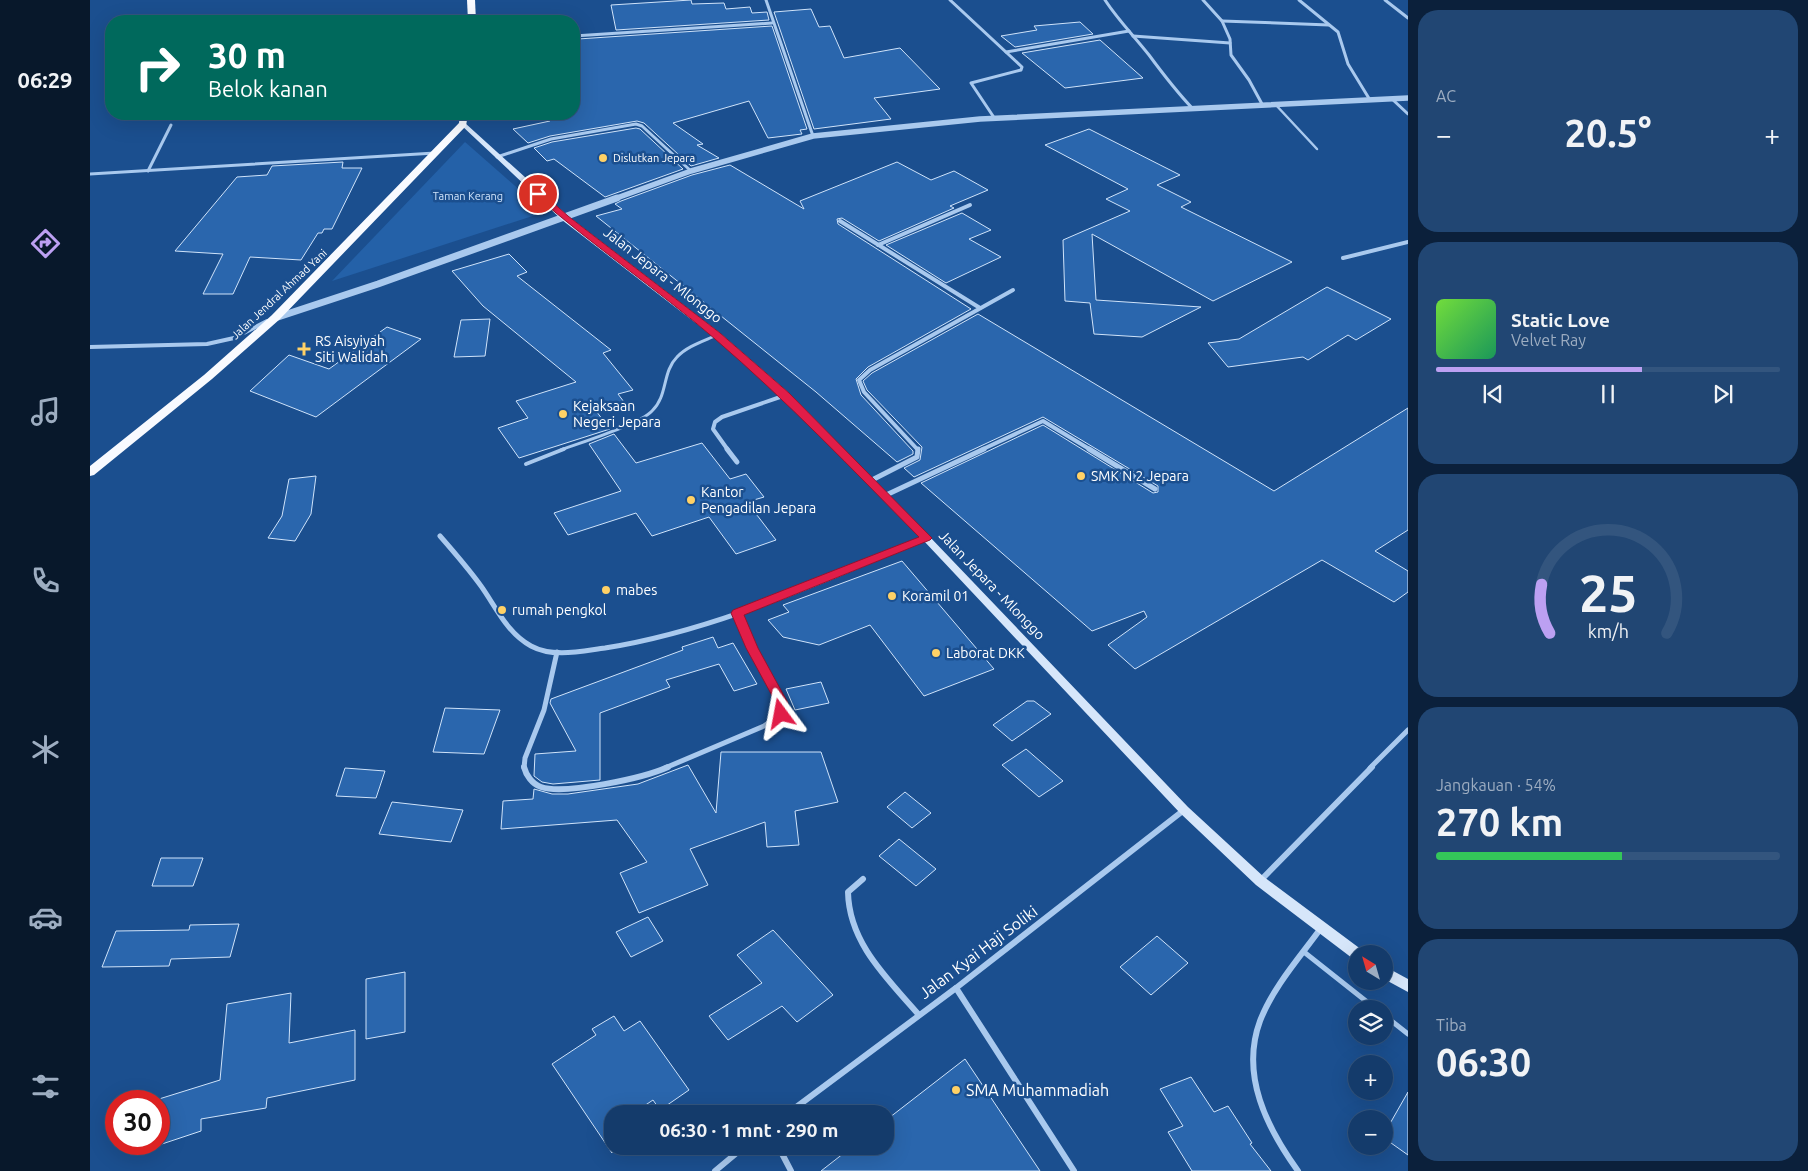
<!DOCTYPE html>
<html lang="id">
<head>
<meta charset="utf-8">
<style>
	:root { --surface:#143b6b; --page:#214673; --text:#f1f3f6; --muted:#9dadc1; --line:#33557e; --accent:#bca0f2 }
	body { margin:0; font-family:Ubuntu,sans-serif; background:var(--page); color:var(--text); height:100vh; display:flex; flex-direction:column; font-size:19px; white-space:nowrap }
	* { box-sizing:border-box; margin:0 }
	p { font-size:16px; color:var(--muted) }
	.icon { flex:none; width:28px; height:28px; fill:none; stroke:currentColor; stroke-width:2; stroke-linecap:round; stroke-linejoin:round }
	.map { position:relative; flex:1; overflow:hidden }
	.side { display:flex; flex-direction:column; gap:10px; padding:10px; background:#0b203b; width:400px }
	.side>* { flex:none }
	.guide { position:absolute; left:15px; top:15px; width:475px; height:105px; border-radius:20px; box-shadow:0 5px 20px #0002,0 0 0 1px var(--line); background:#00695c; color:#fff; overflow:hidden }
	.needle { width:32px; rotate:323deg }
	.tools { position:absolute; left:1258px; top:945px; display:grid; gap:10px }
	.tools a { display:grid; place-items:center; width:45px; height:45px; border-radius:50%; background:var(--surface); box-shadow:0 5px 20px #0002,0 0 0 1px var(--line); font-size:25px }
	.speed { position:absolute; left:15px; top:1090px; display:flex; gap:10px; font-size:25px; font-weight:700; text-align:center }
	.speed>* { display:grid; place-content:center; width:65px; height:65px; border-radius:50%; background:var(--surface); box-shadow:0 5px 20px #0002,0 0 0 1px var(--line); line-height:1 }
	.speed .limit { border:8px solid #d22; background:#fff; color:#111 }
	.pin { position:absolute; display:grid; place-items:center; width:42px; height:42px; color:#fff; margin:-21px; border:2px solid #fff; border-radius:50%; box-shadow:0 1px 5px #0007 }
	.me { position:absolute; width:55px; margin:-28px; rotate:347deg; stroke-linejoin:round; filter:drop-shadow(0 0 4px #0008) }
	.turn { display:flex; align-items:center; gap:18px; height:105px; padding:0 20px; font-size:22px }
	.turn .icon { width:65px; height:65px; stroke-width:2.5 }
	.turn b { display:block; font-size:35px; line-height:42px }
	.big { font-size:38px; font-weight:600; line-height:1.1 }
	.side .card { flex:1; display:flex; flex-direction:column; justify-content:center; gap:8px; min-width:0; padding:0 18px; border-radius:20px; background:var(--page) }
	.side .dial { align-items:center; gap:0 }
	.dial svg { height:130px; overflow:visible; fill:none; stroke:var(--line); stroke-width:7; stroke-linecap:round; text-anchor:middle }
	.dial text { fill:var(--text); stroke:none }
	.song { display:flex; align-items:center; gap:15px }
	.cover { width:60px; height:60px; border-radius:8px; background:linear-gradient(135deg,hsl(100 70% 55%),hsl(150 70% 35%)) }
	.played { height:5px; border-radius:2px; background:linear-gradient(90deg,var(--accent) 60%,var(--line) 60%) }
	.keys { display:flex; justify-content:space-around; direction:ltr }
	.heat { display:flex; justify-content:space-between; align-items:center; font-size:28px; direction:ltr }
	.charge { height:8px; border-radius:4px; background:linear-gradient(90deg,#34c759 54%,var(--line) 0) }
	.trip { position:absolute; left:514px; top:1105px; width:290px; height:50px; border-radius:20px; background:var(--surface); box-shadow:0 5px 20px #0002,0 0 0 1px var(--line); font-weight:600; line-height:50px; text-align:center }
	main { display:flex; flex:1; min-height:0 }
	.menu { display:flex; flex-direction:column; width:90px; justify-content:space-around; align-items:center; background:#08182b; color:var(--muted) }
	.menu .icon { width:35px; height:35px }
	.menu .current { color:var(--accent) }
	.menu b { font-size:22px; color:var(--text) }
	.map>svg:first-child { display:block }
	.green { fill:#2461a8 }
	.building { fill:#2a66ad; stroke:#cfe3fa }
	.lines { fill:none; stroke-linecap:round; stroke-linejoin:round }
	.service-far3 { stroke:#a9c9ee; stroke-width:2.5 }
	.service-far2 { stroke:#a9c9ee; stroke-width:3 }
	.service-far1 { stroke:#a9c9ee; stroke-width:4 }
	.service { stroke:#a9c9ee; stroke-width:5 }
	.minor-far3 { stroke:#a9c9ee; stroke-width:3 }
	.minor-far2 { stroke:#a9c9ee; stroke-width:4 }
	.minor-far1 { stroke:#a9c9ee; stroke-width:5 }
	.minor { stroke:#a9c9ee; stroke-width:6 }
	.tertiary-far1 { stroke:#a9c9ee; stroke-width:5.5 }
	.tertiary { stroke:#a9c9ee; stroke-width:7 }
	.secondary { fill:#d6e6fa; fill-rule:evenodd }
	.trunk { fill:#f8faff; fill-rule:evenodd }
	.route { fill:#e11d48; stroke:#92132f }
	.poi-dot { fill:#ffd166; stroke:#1b4f8f; stroke-width:2 }
	.labels { text-anchor:middle; stroke-width:5; stroke-linejoin:round; paint-order:stroke }
	.far-poi-label { font-size:11px; fill:#fff; stroke:#1b4f8f; text-anchor:start }
	.far-park-label { font-size:11px; fill:#cfe3fa; stroke:#1b4f8f }
	.far-street-label { font-size:11px; fill:#fff; stroke:#1b4f8f }
	.street-label { font-size:14px; fill:#fff; stroke:#1b4f8f }
	.poi-label { font-size:14px; fill:#fff; stroke:#1b4f8f; text-anchor:start }
	.near-street-label { font-size:16px; fill:#fff; stroke:#1b4f8f }
	.near-poi-label { font-size:16px; fill:#fff; stroke:#1b4f8f; text-anchor:start }
</style>
</head>
<body>
<main>
<nav class="menu">
<b>06:29</b>
<svg class="icon current" aria-label="directions" viewBox="0 0 24 24"><path d="M12 3l9 9-9 9-9-9zM9 14v-3h6M13 9l2 2-2 2"/></svg>
<svg class="icon" aria-label="music" viewBox="0 0 24 24"><path d="M9 18V5l10-2v13"/><circle cx="6" cy="18" r="3"/><circle cx="16" cy="16" r="3"/></svg>
<svg class="icon" aria-label="phone" viewBox="0 0 24 24"><path d="M5 4h4l2 5-3 2q2 4 5 5l2-3 5 2v4C11 20 4 13 5 4z"/></svg>
<svg class="icon" aria-label="climate" viewBox="0 0 24 24"><path d="M12 3v18M4 7l16 10M4 17L20 7"/></svg>
<svg class="icon" aria-label="car" viewBox="0 0 24 24"><path d="M5 17H2v-5l4-1 3-4h7l3 4 3 1v5h-3M9 17h6M6 11h13"/><circle cx="7" cy="17" r="2"/><circle cx="17" cy="17" r="2"/></svg>
<svg class="icon" aria-label="filters" viewBox="0 0 24 24"><path d="M4 7h16M4 17h16"/><circle cx="9" cy="7" r="2"/><circle cx="15" cy="17" r="2"/></svg>
</nav>
<div class="map">
<svg width="1318" height="1171" viewBox="0 0 1318 1171">
	<rect width="100%" height="100%" fill="#1b4f8f"/>
	<path class="green" d="M 375,142 L 455,212 L 242,281 Z"/>
	<g class="building">
		<path d="M 601,0 L 602,4 L 634,3 L 636,9 L 660,7 L 662,13 L 677,12 L 679,20 L 526,30 L 521,5 Z"/>
		<path d="M 721,9 L 729,27 L 740,26 L 754,58 L 810,48 L 850,89 L 784,98 L 801,119 L 724,129 L 684,12 Z"/>
		<path d="M 990,22 L 1003,34 L 925,47 L 911,36 L 947,30 L 944,26 Z"/>
		<path d="M 682,26 L 717,129 L 710,130 L 712,134 L 678,138 L 659,101 L 583,123 L 613,144 L 607,145 L 629,158 L 601,166 L 554,123 L 547,121 L 460,136 L 438,143 L 423,129 L 460,121 L 459,114 L 484,114 L 484,48 L 490,47 L 488,39 Z"/>
		<path d="M 1010,40 L 1053,78 L 975,88 L 932,53 Z"/>
		<path d="M 546,128 L 550,129 L 593,169 L 515,197 L 464,159 L 457,161 L 444,148 L 462,142 Z"/>
		<path d="M 999,129 L 1090,175 L 1067,185 L 1101,202 L 1091,207 L 1202,262 L 1123,301 L 1002,234 L 1006,300 L 1111,307 L 1052,337 L 1004,334 L 1000,303 L 975,301 L 973,240 L 1040,211 L 1016,199 L 1038,189 L 955,145 Z"/>
		<path d="M 253,162 L 252,168 L 272,168 L 242,229 L 234,229 L 232,233 L 228,233 L 211,260 L 160,257 L 143,294 L 113,294 L 133,254 L 85,251 L 147,177 L 177,175 L 182,166 Z"/>
		<path d="M 807,162 L 841,180 L 864,171 L 898,190 L 860,206 L 864,208 L 789,241 L 752,218 L 747,219 L 748,224 L 881,309 L 778,367 L 766,379 L 771,395 L 823,451 L 823,454 L 807,462 L 726,392 L 506,216 L 532,209 L 525,204 L 531,201 L 602,175 L 640,165 L 714,209 L 710,201 Z"/>
		<path d="M 872,213 L 901,230 L 879,239 L 911,257 L 856,283 L 796,245 Z"/>
		<path d="M 419,254 L 437,272 L 427,276 L 521,350 L 513,353 L 543,390 L 528,394 L 534,402 L 506,411 L 520,429 L 429,458 L 408,428 L 438,418 L 426,401 L 486,382 L 393,306 L 362,271 Z"/>
		<path d="M 1237,287 L 1301,319 L 1266,340 L 1258,335 L 1218,360 L 1213,357 L 1138,367 L 1118,343 L 1149,339 Z"/>
		<path d="M 888,314 L 1184,491 L 1318,408 L 1318,530 L 1285,551 L 1318,571 L 1318,592 L 1304,602 L 1232,560 L 1045,669 L 1018,645 L 1057,617 L 1054,611 L 1002,631 L 831,483 L 953,425 L 1063,493 L 1068,492 L 1068,486 L 953,417 L 824,477 L 814,468 L 830,460 L 832,447 L 777,390 L 773,381 L 782,373 Z"/>
		<path d="M 400,319 L 395,356 L 364,357 L 371,320 Z"/>
		<path d="M 297,327 L 331,339 L 226,417 L 160,391 L 199,355 L 239,369 Z"/>
		<path d="M 524,434 L 546,463 L 612,443 L 640,479 L 656,474 L 674,497 L 657,502 L 686,540 L 646,554 L 619,517 L 562,536 L 546,513 L 478,535 L 464,513 L 531,491 L 499,444 Z"/>
		<path d="M 226,476 L 221,514 L 205,541 L 178,538 L 192,516 L 199,479 Z"/>
		<path d="M 812,561 L 904,669 L 834,696 L 780,625 L 729,645 L 693,637 L 678,620 L 699,612 L 693,605 Z"/>
		<path d="M 623,637 L 628,648 L 643,643 L 667,684 L 644,691 L 629,664 L 576,680 L 580,687 L 510,713 L 510,780 L 463,784 L 452,782 L 444,776 L 445,754 L 486,751 L 460,703 L 461,699 L 593,650 L 592,647 Z"/>
		<path d="M 731,682 L 739,703 L 705,710 L 696,689 Z"/>
		<path d="M 937,701 L 944,701 L 961,714 L 922,741 L 903,725 Z"/>
		<path d="M 355,708 L 410,710 L 394,754 L 343,752 Z"/>
		<path d="M 936,749 L 973,781 L 949,797 L 912,765 Z"/>
		<path d="M 631,752 L 731,752 L 748,802 L 705,811 L 709,845 L 677,847 L 675,822 L 600,849 L 618,885 L 549,913 L 530,873 L 557,862 L 527,820 L 411,829 L 413,801 L 443,799 L 444,789 L 462,794 L 478,794 L 548,784 L 598,765 L 626,813 Z"/>
		<path d="M 255,768 L 295,771 L 286,798 L 246,796 Z"/>
		<path d="M 815,792 L 841,813 L 822,828 L 797,807 Z"/>
		<path d="M 302,802 L 373,810 L 361,842 L 289,834 Z"/>
		<path d="M 809,839 L 846,869 L 826,886 L 789,856 Z"/>
		<path d="M 71,858 L 113,858 L 103,886 L 62,886 Z"/>
		<path d="M 558,917 L 573,941 L 541,957 L 526,932 Z"/>
		<path d="M 149,924 L 140,957 L 81,959 L 79,966 L 12,967 L 26,931 L 99,930 L 100,925 Z"/>
		<path d="M 683,930 L 743,995 L 707,1022 L 692,1006 L 638,1040 L 619,1016 L 672,983 L 647,955 Z"/>
		<path d="M 1067,936 L 1098,963 L 1061,995 L 1030,967 Z"/>
		<path d="M 315,972 L 315,1032 L 276,1039 L 276,979 Z"/>
		<path d="M 201,993 L 199,1043 L 265,1030 L 265,1080 L 177,1098 L 176,1108 L 111,1119 L 111,1131 L 69,1145 L 69,1099 L 130,1080 L 137,1004 Z"/>
		<path d="M 524,1016 L 534,1031 L 550,1021 L 599,1090 L 570,1110 L 563,1100 L 542,1114 L 522,1114 L 522,1153 L 462,1064 L 506,1035 L 502,1029 Z"/>
		<path d="M 875,1059 L 950,1171 L 731,1171 L 763,1146 L 795,1146 L 795,1121 Z"/>
		<path d="M 1101,1077 L 1124,1112 L 1138,1106 L 1162,1143 L 1160,1144 L 1181,1171 L 1102,1171 L 1078,1132 L 1093,1126 L 1070,1089 Z"/>
		<path d="M 1318,1092 L 1318,1155 L 1294,1138 L 1294,1134 Z"/>
	</g>
	<g class="lines">
		<g class="service-far3">
			<path d="M 1185,104 L 1227,149"/>
			<path d="M 373,120 L 451,114"/>
		</g>
		<path class="service-far2" d="M 471,450 C 492,442 548,425 562,411 C 578,396 572,372 587,357 C 597,346 614,341 627,335"/>
		<path class="service-far1" d="M 436,464 L 474,449"/>
		<g class="service">
			<path d="M 1214,952 L 1286,1009"/>
			<path d="M 1294,1015 L 1318,1034"/>
		</g>
		<g class="minor-far3">
			<path d="M 676,0 L 723,136"/>
			<path d="M 860,0 L 932,67 L 931,70 L 881,83 L 905,119"/>
			<path d="M 1015,0 C 1028,20 1044,36 1059,55 C 1073,74 1086,91 1103,109"/>
			<path d="M 1113,0 L 1132,21 L 1140,39 L 1141,55 L 1159,80 L 1172,104"/>
			<path d="M 1209,0 L 1248,32 L 1258,64 L 1280,100"/>
			<path d="M 1295,0 L 1318,18"/>
			<path d="M 1132,21 L 1239,25"/>
			<path d="M 484,36 L 682,23"/>
			<path d="M 1043,36 L 1140,43"/>
			<path d="M 916,52 L 1039,31"/>
			<path d="M 1302,99 L 1318,114"/>
			<path d="M 407,157 L 461,139 L 546,124 L 552,126 L 601,171"/>
			<path d="M 58,171 L 81,125"/>
			<path d="M 0,174 L 345,153"/>
		</g>
		<g class="minor-far2">
			<path d="M 750,221 L 890,308"/>
			<path d="M 788,245 L 880,205"/>
			<path d="M 1253,258 L 1318,242"/>
			<path d="M 0,347 L 117,344 L 144,338 L 177,321"/>
			<path d="M 638,450 L 623,429 L 625,422 L 632,417 L 696,395"/>
			<path d="M 828,450 L 774,392 L 769,380 L 780,370 L 923,290"/>
			<path d="M 891,450 L 953,421 L 1001,450"/>
		</g>
		<g class="minor-far1">
			<path d="M 637,449 L 647,462"/>
			<path d="M 999,449 L 1065,489"/>
			<path d="M 780,481 L 827,457 L 828,449"/>
			<path d="M 794,496 L 894,449"/>
			<path d="M 350,536 C 364,552 378,568 391,586 C 406,607 417,633 441,646 C 463,658 492,651 515,648 C 628,630 731,581 836,538"/>
			<path d="M 434,768 L 435,758 L 454,710 L 467,652"/>
			<path d="M 575,768 L 674,726 L 691,714 L 692,703 L 662,649 L 647,613"/>
			<path d="M 1280,768 L 1318,730"/>
		</g>
		<g class="minor">
			<path d="M 434,767 C 436,775 442,784 451,787 C 475,795 554,778 578,767"/>
			<path d="M 773,879 L 758,892 C 759,943 797,978 829,1015"/>
			<path d="M 1170,881 L 1282,767"/>
			<path d="M 866,988 L 984,1171"/>
			<path d="M 697,1114 L 866,988 L 1094,810"/>
			<path d="M 688,1146 L 701,1171"/>
			<path d="M 625,1171 L 655,1146"/>
			<path d="M 1208,1171 C 1177,1128 1150,1075 1170,1021 C 1183,987 1210,957 1231,928"/>
		</g>
		<path class="tertiary-far1" d="M 524,199 L 601,171 L 723,136 L 890,119 L 1318,98"/>
		<path class="tertiary" d="M 185,318 L 288,284 L 527,198"/>
		<g class="secondary">
			<path d="M 371,123 L 375,123 L 478,216 L 630,333 L 699,393 L 839,536 L 1098,807 L 1174,877 L 1272,950 L 1273,954 L 1266,954 L 1266,959 L 1262,958 L 1166,885 L 1090,813 L 833,540 L 693,397 L 624,337 L 472,220 L 371,125 Z"/>
			<path d="M 1294,966 L 1318,979 L 1318,992 L 1294,979 Z"/>
		</g>
		<g class="trunk">
			<path d="M 377,0 L 385,0 L 386,21 L 378,21 Z"/>
			<path d="M 370,114 L 378,114 L 376,126 L 190,319 L 122,379 L 4,475 L 0,476 L 0,466 L 114,375 L 182,315 L 369,123 Z"/>
		</g>
	</g>
	<path class="route" d="M 445,192 L 451,192 L 478,216 L 630,333 L 699,393 L 842,538 L 840,540 L 654,615 L 668,648 L 698,703 L 695,717 L 691,719 L 685,714 L 686,703 L 656,648 L 641,613 L 643,610 L 829,537 C 762,469 697,401 625,339 C 567,289 503,246 445,195 Z"/>
	<g class="poi-dot">
		<circle cx="513" cy="158" r="5"/>
		<path d="M211.5 341.5h5v5h5v5h-5v5h-5v-5h-5v-5h5z"/>
		<circle cx="473" cy="414" r="5"/>
		<circle cx="991" cy="476" r="5"/>
		<circle cx="601" cy="500" r="5"/>
		<circle cx="516" cy="590" r="5"/>
		<circle cx="802" cy="596" r="5"/>
		<circle cx="412" cy="610" r="5"/>
		<circle cx="846" cy="653" r="5"/>
		<circle cx="866" cy="1090" r="5"/>
	</g>
	<g class="labels">
		<g class="far-poi-label">
			<text x="523" y="162">Dislutkan Jepara</text>
		</g>
		<g class="far-park-label">
			<text x="378" y="200">Taman Kerang</text>
		</g>
		<g class="far-street-label">
			<text transform="translate(189 294) rotate(-43)" y="4">Jalan Jendral Ahmad Yani</text>
		</g>
		<g class="street-label">
			<text transform="translate(573 275) rotate(38)" y="5">Jalan Jepara - Mlonggo</text>
			<text transform="translate(902 585) rotate(46)" y="5">Jalan Jepara - Mlonggo</text>
		</g>
		<g class="poi-label">
			<text x="225" y="346">RS Aisyiyah<tspan x="225" dy="16">Siti Walidah</tspan></text>
			<text x="483" y="411">Kejaksaan<tspan x="483" dy="16">Negeri Jepara</tspan></text>
			<text x="1001" y="481">SMK N 2 Jepara</text>
			<text x="611" y="497">Kantor<tspan x="611" dy="16">Pengadilan Jepara</tspan></text>
			<text x="526" y="595">mabes</text>
			<text x="812" y="601">Koramil 01</text>
			<text x="422" y="615">rumah pengkol</text>
			<text x="856" y="658">Laborat DKK</text>
		</g>
		<g class="near-street-label">
			<text transform="translate(888 952) rotate(-37)" y="6">Jalan Kyai Haji Soliki</text>
		</g>
		<g class="near-poi-label">
			<text x="876" y="1096">SMA Muhammadiah</text>
		</g>
	</g>
</svg>
<div class="tools">
<a><svg class="needle" viewBox="-14 -14 28 28"><path d="M0-13l5 13h-10z" fill="#e53935"/><path d="M0 13l5-13h-10z" fill="#9dadc1"/></svg></a>
<a><svg class="icon" aria-label="layers" viewBox="0 0 24 24"><path d="M12 4l9 5-9 5-9-5zM3 14l9 5 9-5"/></svg></a>
<a>+</a>
<a>−</a>
</div>
<div class="speed"><div class="limit">30</div></div>
<div class="pin" style="left:448px;top:194px;background:#d93025"><svg class="icon" aria-label="arrive" viewBox="0 0 24 24"><path d="M6 21V4h12l-3 4 3 4H6"/></svg></div>
<svg class="me" style="left:691px;top:714px" viewBox="-20 -20 40 40"><path d="M0-17L14 15 0 8-14 15z" fill="#e11d48" stroke="#fff" stroke-width="4"/></svg>
<div class="trip">06:30 · 1 mnt · 290 m</div>
<div class="guide">
<div class="turn"><svg class="icon" aria-label="right" viewBox="0 0 24 24"><path d="M7 20v-9h11M14 6l5 5-5 5"/></svg><div><b>30 m</b>Belok kanan</div></div>
</div>
</div>
<section class="side">
<div class="card"><p>AC</p>
<div class="heat"><a>−</a><b class="big">20.5°</b><a>+</a></div>
</div>
<div class="card">
<div class="song"><i class="cover"></i><div><b>Static Love</b><p>Velvet Ray</p></div></div>
<div class="played"></div>
<div class="keys"><svg class="icon" aria-label="previous" viewBox="0 0 24 24"><path d="M18 5L8 12l10 7zM5 5v14"/></svg><svg class="icon" aria-label="pause" viewBox="0 0 24 24"><path d="M8 5v14M16 5v14"/></svg><svg class="icon" aria-label="next" viewBox="0 0 24 24"><path d="M6 5l10 7-10 7zM19 5v14"/></svg></div>
</div>
<div class="card dial"><svg viewBox="0 0 100 80">
<path d="M14 69A42 42 0 1 1 86 69"/>
<path d="M14 69A42 42 0 0 1 9 39" stroke="#bca0f2"/>
<text x="50" y="56" font-size="32" font-weight="700">25</text>
<text x="50" y="72" font-size="11">km/h</text>
</svg></div>
<div class="card"><p>Jangkauan · 54%</p><b class="big">270 km</b><div class="charge"></div></div>
<div class="card"><p>Tiba</p><b class="big">06:30</b></div>
</section>
</main>
</body>
</html>
